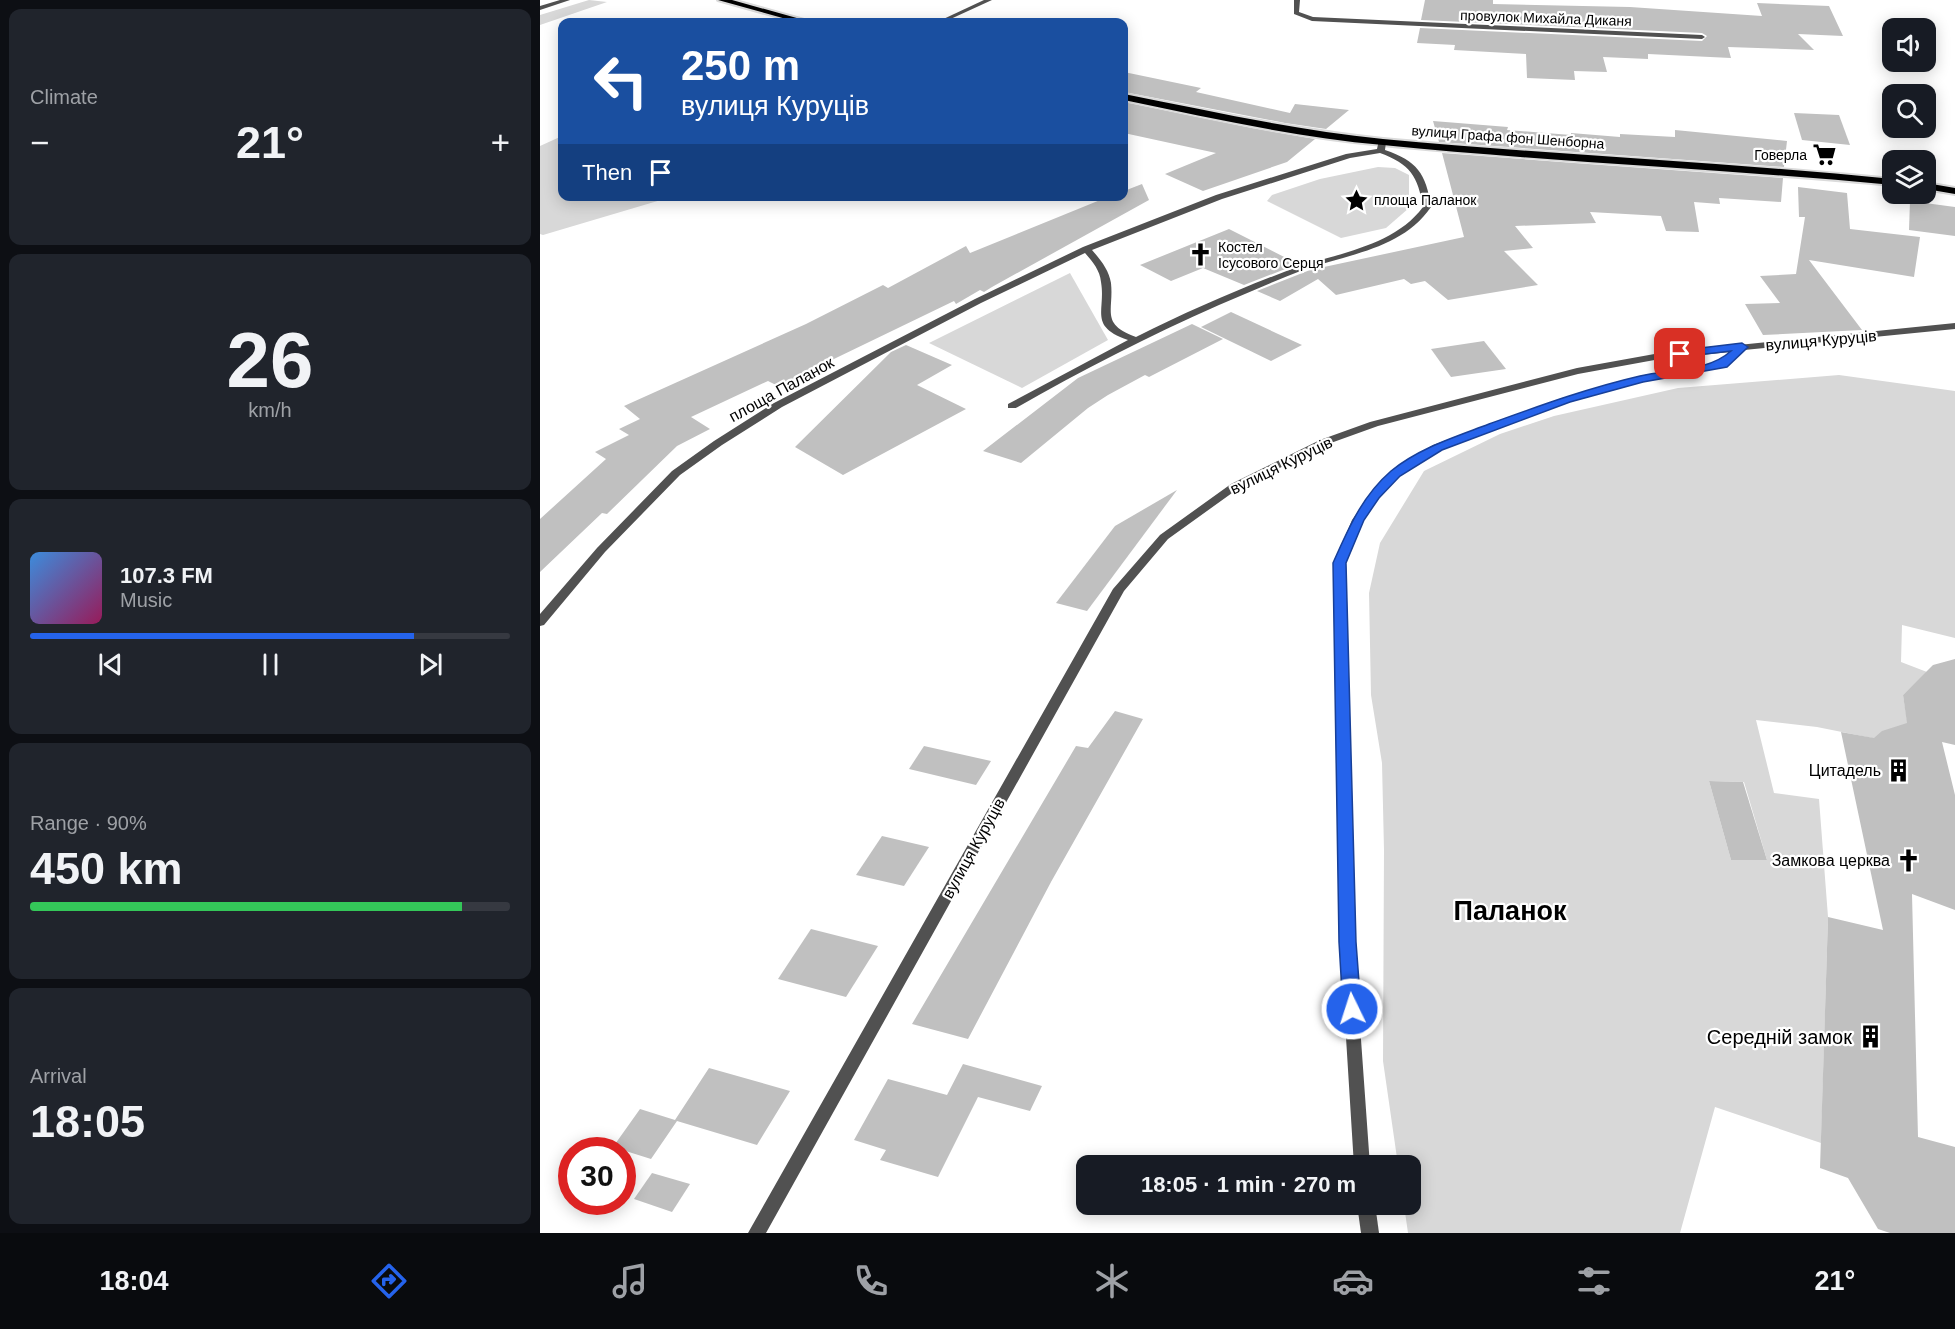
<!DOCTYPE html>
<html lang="en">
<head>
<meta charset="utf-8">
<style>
	:root { --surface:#171b24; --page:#20242c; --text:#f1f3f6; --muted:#9ea1a6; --line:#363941; --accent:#2563eb }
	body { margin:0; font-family:Helvetica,sans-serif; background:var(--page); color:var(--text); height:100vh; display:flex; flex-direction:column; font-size:22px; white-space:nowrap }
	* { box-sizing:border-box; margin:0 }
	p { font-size:20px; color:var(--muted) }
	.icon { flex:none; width:33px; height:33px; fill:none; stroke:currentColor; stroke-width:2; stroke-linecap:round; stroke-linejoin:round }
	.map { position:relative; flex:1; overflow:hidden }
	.drawer { display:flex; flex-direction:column; gap:9px; padding:9px; background:#0d0f14; width:540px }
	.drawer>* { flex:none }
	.banner { position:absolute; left:18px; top:18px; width:570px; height:183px; border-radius:12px; box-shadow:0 3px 15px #0003; background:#1a4fa0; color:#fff; overflow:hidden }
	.fabs { position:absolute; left:1342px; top:18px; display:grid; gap:12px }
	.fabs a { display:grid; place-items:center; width:54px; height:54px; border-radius:12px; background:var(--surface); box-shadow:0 3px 15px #0003; font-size:30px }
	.speed { position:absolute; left:18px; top:1137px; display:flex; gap:12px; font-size:30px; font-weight:700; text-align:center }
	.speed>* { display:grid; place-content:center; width:78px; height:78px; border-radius:50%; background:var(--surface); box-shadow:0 3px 15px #0003; line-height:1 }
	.speed .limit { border:9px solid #d22; background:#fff; color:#111 }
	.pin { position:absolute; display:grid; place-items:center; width:51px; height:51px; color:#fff; margin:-26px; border-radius:12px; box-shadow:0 3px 9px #0006 }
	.me { position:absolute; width:66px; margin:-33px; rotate:356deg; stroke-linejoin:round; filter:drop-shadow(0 0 4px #0008) }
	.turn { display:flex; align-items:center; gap:21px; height:126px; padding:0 24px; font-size:27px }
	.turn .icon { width:78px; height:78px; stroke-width:2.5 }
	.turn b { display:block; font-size:42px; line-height:51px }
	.then { display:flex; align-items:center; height:57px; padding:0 24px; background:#0003; gap:12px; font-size:22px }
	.big { font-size:45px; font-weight:700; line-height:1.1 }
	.drawer .card { flex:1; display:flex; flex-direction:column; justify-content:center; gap:9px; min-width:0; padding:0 21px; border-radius:12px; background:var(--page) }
	.drawer .dial { align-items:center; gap:0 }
	.dial b { font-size:78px; line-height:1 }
	.song { display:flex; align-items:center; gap:18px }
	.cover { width:72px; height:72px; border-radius:9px; background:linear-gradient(135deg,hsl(210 70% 55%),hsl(330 70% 35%)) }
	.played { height:6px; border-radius:3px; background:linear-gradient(90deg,var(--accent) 80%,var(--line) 80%) }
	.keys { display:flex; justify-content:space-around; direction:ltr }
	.heat { display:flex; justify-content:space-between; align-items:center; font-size:33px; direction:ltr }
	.charge { height:9px; border-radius:4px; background:linear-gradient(90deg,#34c759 90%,var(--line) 0) }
	.trip { position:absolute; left:536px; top:1155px; width:345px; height:60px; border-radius:12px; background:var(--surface); box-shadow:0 3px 15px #0003; font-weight:700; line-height:60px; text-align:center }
	.dock { display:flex; height:96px; justify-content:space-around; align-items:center; background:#090b0e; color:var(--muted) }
	.dock .icon { width:42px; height:42px }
	.dock .selected { color:var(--accent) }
	.dock b { font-size:27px; color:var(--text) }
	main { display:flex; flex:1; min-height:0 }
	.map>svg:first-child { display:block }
	.green { fill:#d8d8d8; fill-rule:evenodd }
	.building { fill:#c0c0c0 }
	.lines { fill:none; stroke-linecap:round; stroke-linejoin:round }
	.trunk-casing { stroke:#dbdbdb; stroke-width:4 }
	.minor { fill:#515151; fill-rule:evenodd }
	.tertiary { fill:#515151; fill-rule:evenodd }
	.trunk { fill:#000; fill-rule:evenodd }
	.route { fill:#2563eb; stroke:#184099; stroke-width:1.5 }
	.labels { text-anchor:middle; stroke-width:4.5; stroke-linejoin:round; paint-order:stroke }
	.far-street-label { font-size:14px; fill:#000; stroke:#fff }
	.far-poi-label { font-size:14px; fill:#000; stroke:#fff; text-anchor:start }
	.street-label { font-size:16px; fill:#000; stroke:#fff }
	.poi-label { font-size:16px; fill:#000; stroke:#fff; text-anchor:end }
	.near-poi-label { font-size:20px; fill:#000; stroke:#fff; text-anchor:end }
	.near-district-label { font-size:27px; font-weight:bold; fill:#000; stroke:#fff }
</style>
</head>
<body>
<main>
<section class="drawer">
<div class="card"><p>Climate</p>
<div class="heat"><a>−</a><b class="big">21°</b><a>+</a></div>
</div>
<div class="card dial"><b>26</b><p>km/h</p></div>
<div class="card">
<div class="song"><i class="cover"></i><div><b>107.3 FM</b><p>Music</p></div></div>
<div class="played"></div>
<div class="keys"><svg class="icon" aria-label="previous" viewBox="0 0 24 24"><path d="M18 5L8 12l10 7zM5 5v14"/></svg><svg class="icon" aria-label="pause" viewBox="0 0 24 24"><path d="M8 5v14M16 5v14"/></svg><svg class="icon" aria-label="next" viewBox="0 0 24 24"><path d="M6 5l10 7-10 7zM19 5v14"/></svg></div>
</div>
<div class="card"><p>Range · 90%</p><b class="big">450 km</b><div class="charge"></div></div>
<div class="card"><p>Arrival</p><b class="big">18:05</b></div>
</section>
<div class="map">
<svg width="1415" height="1233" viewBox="0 0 1415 1233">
	<rect width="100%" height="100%" fill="#fff"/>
	<g class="green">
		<path d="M 49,0 L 67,2 L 0,25 L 0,15 Z"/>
		<path d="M 22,136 L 22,196 L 131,197 L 3,235 L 0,234 L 0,146 Z"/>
		<path d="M 838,167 L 855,168 L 869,175 L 869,208 L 846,228 L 801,238 L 727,201 L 732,195 L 780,179 Z"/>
		<path d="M 530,273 L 568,340 L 482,388 L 389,343 Z"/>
		<path d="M 1299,375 L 1415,391 L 1415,638 L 1362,625 L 1361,662 L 1387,672 L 1363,695 L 1369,732 L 1337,739 L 1277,727 L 1216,720 L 1234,793 L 1279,799 L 1288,917 L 1281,1143 L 1175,1107 L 1140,1233 L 868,1233 L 864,1205 L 870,1204 L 870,1166 L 858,1165 L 843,1061 L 844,850 L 842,763 L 831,695 L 829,593 L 840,543 L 884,471 L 960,434 L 1014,416 L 1138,388 ZM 1169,781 L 1204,782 L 1227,860 L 1191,860 Z"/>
	</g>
	<g class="building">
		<path d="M 885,0 L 953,0 L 953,4 L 1090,7 L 1222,16 L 1217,3 L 1289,6 L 1303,36 L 1258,34 L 1274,50 L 1188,47 L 1191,58 L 1108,54 L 1108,59 L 1063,57 L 1067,72 L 1034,71 L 1035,80 L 987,78 L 986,54 L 914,50 L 915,45 L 877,43 L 880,28 L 1162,41 L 1167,36 L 1162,33 L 881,20 Z"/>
		<path d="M 584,72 L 661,88 L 656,92 L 750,113 L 755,104 L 809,110 L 786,129 L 745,123 L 584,92 Z"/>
		<path d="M 584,102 L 712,128 L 775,139 L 747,162 L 663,191 L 625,174 L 676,153 L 584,133 Z"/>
		<path d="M 1254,113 L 1299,115 L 1310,145 L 1262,140 Z"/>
		<path d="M 893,121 L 968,127 L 967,130 L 1031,135 L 1031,133 L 1080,137 L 1080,134 L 1135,137 L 1135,130 L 1247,141 L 1244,167 L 899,142 Z"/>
		<path d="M 902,153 L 1034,163 L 1243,178 L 1241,202 L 1179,198 L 1180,204 L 1154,202 L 1159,232 L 1126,231 L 1121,216 L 1050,212 L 1056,223 L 975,226 L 993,248 L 964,251 L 998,285 L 908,300 L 885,281 L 871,284 L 864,279 L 796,295 L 778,279 L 740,301 L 717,291 L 770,270 L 924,237 Z"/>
		<path d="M 602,184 L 609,200 L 452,287 L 444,292 L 440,290 L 416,304 L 414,301 L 238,386 L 228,381 L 151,417 L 170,429 L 137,446 L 67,514 L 62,513 L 0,572 L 0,519 L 66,459 L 55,452 L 89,435 L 79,429 L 100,419 L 84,406 L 266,324 L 343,285 L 348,288 L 426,246 L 430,253 L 570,196 L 584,196 L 584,191 Z"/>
		<path d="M 1258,187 L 1307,193 L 1310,229 L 1380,237 L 1374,277 L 1269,260 L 1322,330 L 1223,335 L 1205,304 L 1240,303 L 1220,276 L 1256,274 L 1265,217 L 1259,217 Z"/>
		<path d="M 1370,201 L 1415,207 L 1415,236 L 1369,230 Z"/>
		<path d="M 689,229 L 758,264 L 704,285 L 663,268 L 631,281 L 600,265 Z"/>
		<path d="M 691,312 L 762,345 L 731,361 L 661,327 Z"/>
		<path d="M 652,324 L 683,339 L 609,377 L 605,375 L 568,395 L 548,408 L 481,463 L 443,451 L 538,378 Z"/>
		<path d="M 944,341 L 966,369 L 911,377 L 891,349 Z"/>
		<path d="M 366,345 L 412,365 L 377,385 L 426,409 L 303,475 L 255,447 L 351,352 Z"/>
		<path d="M 637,490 L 547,611 L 516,603 L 575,526 Z"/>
		<path d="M 1415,659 L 1415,745 L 1402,742 L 1415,795 L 1415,910 L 1372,894 L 1378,1137 L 1415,1147 L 1415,1233 L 1350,1233 L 1338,1229 L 1308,1178 L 1280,1168 L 1288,917 L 1343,930 L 1301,732 L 1334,738 L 1342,731 L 1367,723 L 1363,695 L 1393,665 Z"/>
		<path d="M 575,711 L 603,719 L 511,882 L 428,1039 L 372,1024 L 536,746 L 548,748 Z"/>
		<path d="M 384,746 L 451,761 L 436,785 L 369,769 Z"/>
		<path d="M 1169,781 L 1203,782 L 1227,860 L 1191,860 Z"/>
		<path d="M 342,836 L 389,847 L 364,886 L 316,875 Z"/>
		<path d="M 271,929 L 338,946 L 306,997 L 238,979 Z"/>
		<path d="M 423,1064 L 502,1086 L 490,1111 L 438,1097 L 398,1177 L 340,1160 L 346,1150 L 314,1140 L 348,1079 L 407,1095 Z"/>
		<path d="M 169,1068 L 250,1091 L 217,1145 L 137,1121 L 111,1159 L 73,1147 L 100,1109 L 135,1120 Z"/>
		<path d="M 112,1173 L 150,1184 L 132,1212 L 94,1199 Z"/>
	</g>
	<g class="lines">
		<defs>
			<g id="trunk">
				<path d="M 178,0 L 192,0 L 271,22 L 257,22 Z"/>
				<path d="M 584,94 C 670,111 755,130 843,139 C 1013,155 1183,162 1353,179 L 1353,185 C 1183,169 1012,162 843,145 C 755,137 670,118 584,100 Z"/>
				<path d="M 1386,183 L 1415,188 L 1415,194 L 1386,189 Z"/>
			</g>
		</defs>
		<use href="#trunk" class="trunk-casing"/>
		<g class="minor">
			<path d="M 444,0 L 452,0 L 404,22 L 397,22 Z"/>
			<path d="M 754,0 L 760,0 L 759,12 L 773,17 L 1162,35 L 1165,37 L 1162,39 L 772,21 L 754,14 Z"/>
			<path d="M 839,140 L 846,142 L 845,150 C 877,161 886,173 891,207 C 862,249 809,254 763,270 C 735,281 707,293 679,305 C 609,336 542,370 476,408 L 468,408 L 468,404 L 588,340 C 548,326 566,311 561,282 C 560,270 552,261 545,253 L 441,303 L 242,407 L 182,445 L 140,475 L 65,552 L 4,625 L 0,626 L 0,614 L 57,548 L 132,471 L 174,441 L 234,403 L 435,299 L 543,247 L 676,195 L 806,154 L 837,149 ZM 840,153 C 870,164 878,176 883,207 C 852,249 789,254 744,272 C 694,291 644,313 596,337 C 560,324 574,311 571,283 C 569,270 560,259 552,250 L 682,199 L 810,158 Z"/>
			<path d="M 1415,323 L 1415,329 L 1204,350 L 1186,366 L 1103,382 L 1030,402 L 901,449 L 859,475 L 839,497 L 824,520 L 806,563 L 814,941 L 830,1166 L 814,1166 L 800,941 L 794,563 L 812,520 L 831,493 L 851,471 L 893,445 L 1022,398 L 1102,376 L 1180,362 L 1191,352 L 1120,359 L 1038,374 L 838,426 L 788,444 L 699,488 L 628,539 L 584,591 L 226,1233 L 208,1233 L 573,589 L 620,535 L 691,484 L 780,440 L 830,422 L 1037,368 L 1120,353 Z"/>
			<path d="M 817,1204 L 835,1204 L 839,1233 L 821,1233 Z"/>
		</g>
		<path class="tertiary" d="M 20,0 L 30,0 L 0,10 L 0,6 Z"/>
		<use href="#trunk" class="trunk"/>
	</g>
	<path class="route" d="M 1202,343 L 1208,347 L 1187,367 L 1103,382 L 1030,402 L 902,450 L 860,476 L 839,498 L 824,520 L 806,563 L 816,942 L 821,1009 L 818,1014 L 812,1016 L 806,1014 L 803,1009 L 799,942 L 793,563 C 808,529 822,496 851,471 C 879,448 915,437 949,424 C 999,406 1048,388 1100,376 C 1130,369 1168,372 1191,351 L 1140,357 L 1136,356 L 1136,351 Z"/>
	<defs>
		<symbol id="supermarket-bare" viewBox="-9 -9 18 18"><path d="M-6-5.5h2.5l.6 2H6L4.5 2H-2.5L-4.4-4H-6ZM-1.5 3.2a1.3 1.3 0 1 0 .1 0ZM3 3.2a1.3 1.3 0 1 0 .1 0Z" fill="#000" stroke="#fff" stroke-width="2.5" paint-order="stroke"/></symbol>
		<symbol id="sight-bare" viewBox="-9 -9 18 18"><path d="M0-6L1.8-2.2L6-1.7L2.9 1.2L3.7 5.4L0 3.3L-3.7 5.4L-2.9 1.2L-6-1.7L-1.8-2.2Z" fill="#000" stroke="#fff" stroke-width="2.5" paint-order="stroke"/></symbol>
		<symbol id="church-bare" viewBox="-9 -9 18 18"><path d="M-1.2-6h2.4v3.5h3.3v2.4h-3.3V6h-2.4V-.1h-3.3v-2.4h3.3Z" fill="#000" stroke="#fff" stroke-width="2.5" paint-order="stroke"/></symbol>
		<symbol id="building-bare" viewBox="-9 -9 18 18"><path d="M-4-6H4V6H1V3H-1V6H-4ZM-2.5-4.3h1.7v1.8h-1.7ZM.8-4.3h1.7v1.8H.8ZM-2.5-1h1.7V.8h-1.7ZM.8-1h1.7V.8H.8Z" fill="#000" stroke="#fff" stroke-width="2.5" paint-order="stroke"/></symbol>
	</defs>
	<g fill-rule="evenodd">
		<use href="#supermarket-bare" x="1268" y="138" width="33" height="33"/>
		<use href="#sight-bare" x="800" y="184" width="33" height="33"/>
		<use href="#church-bare" x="644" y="238" width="33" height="33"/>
		<use href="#building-bare" x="1342" y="754" width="33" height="33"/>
		<use href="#church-bare" x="1352" y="844" width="33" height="33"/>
		<use href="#building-bare" x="1314" y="1020" width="33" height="33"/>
	</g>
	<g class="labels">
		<g class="far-street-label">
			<text transform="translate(1006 18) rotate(2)" y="5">провулок Михайла Диканя</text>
			<text transform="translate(968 137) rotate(4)" y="5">вулиця Графа фон Шенборна</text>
		</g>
		<g class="far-poi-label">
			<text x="1267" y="160" text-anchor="end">Говерла</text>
			<text x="834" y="205">площа Паланок</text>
			<text x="678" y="252">Костел<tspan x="678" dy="16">Ісусового Серця</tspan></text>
		</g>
		<g class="street-label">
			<text transform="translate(1281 340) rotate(-5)" y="6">вулиця Куруців</text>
			<text transform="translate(241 389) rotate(-29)" y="6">площа Паланок</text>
			<text transform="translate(741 465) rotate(-26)" y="6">вулиця Куруців</text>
			<text transform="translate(433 848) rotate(-61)" y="6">вулиця Куруців</text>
		</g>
		<g class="poi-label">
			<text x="1341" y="776">Цитадель</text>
			<text x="1350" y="866">Замкова церква</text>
		</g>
		<g class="near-poi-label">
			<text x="1312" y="1044">Середній замок</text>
		</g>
		<g class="near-district-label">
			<text x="970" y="920">Паланок</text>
		</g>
	</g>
</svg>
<div class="fabs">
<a><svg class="icon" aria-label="sound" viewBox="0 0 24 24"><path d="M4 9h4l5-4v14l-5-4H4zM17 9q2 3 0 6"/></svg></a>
<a><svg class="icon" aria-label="search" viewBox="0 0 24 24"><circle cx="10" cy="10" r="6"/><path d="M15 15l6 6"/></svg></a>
<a><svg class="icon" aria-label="layers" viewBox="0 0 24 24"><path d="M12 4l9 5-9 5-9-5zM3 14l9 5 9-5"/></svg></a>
</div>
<div class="speed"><div class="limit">30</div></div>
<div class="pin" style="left:1140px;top:354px;background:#d93025"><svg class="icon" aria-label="arrive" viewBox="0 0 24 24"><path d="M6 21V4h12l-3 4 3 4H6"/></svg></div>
<svg class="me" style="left:812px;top:1009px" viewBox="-20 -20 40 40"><circle r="17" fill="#2563eb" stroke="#fff" stroke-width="3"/><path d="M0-11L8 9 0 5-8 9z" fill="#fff"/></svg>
<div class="trip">18:05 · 1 min · 270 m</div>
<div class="banner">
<div class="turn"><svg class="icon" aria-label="left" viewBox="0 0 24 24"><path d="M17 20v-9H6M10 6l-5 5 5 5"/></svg><div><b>250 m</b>вулиця Куруців</div></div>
<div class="then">Then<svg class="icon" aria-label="arrive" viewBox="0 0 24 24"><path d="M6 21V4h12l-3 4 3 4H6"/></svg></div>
</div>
</div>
</main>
<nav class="dock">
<b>18:04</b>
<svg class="icon selected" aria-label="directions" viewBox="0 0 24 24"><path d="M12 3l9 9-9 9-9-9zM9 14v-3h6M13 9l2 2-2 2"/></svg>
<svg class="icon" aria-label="music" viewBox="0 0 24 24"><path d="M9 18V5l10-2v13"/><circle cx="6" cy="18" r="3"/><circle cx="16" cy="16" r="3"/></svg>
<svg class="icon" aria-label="phone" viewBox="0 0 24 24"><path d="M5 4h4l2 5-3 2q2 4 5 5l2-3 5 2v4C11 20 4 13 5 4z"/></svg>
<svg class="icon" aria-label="climate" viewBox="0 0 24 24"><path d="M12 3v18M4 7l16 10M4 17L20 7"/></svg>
<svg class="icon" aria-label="car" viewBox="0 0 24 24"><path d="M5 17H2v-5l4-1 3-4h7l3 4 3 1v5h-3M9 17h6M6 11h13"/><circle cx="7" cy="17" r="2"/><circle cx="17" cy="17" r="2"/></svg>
<svg class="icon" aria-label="filters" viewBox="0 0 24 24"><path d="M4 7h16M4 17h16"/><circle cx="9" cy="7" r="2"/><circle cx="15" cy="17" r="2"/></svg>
<b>21°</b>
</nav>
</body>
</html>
